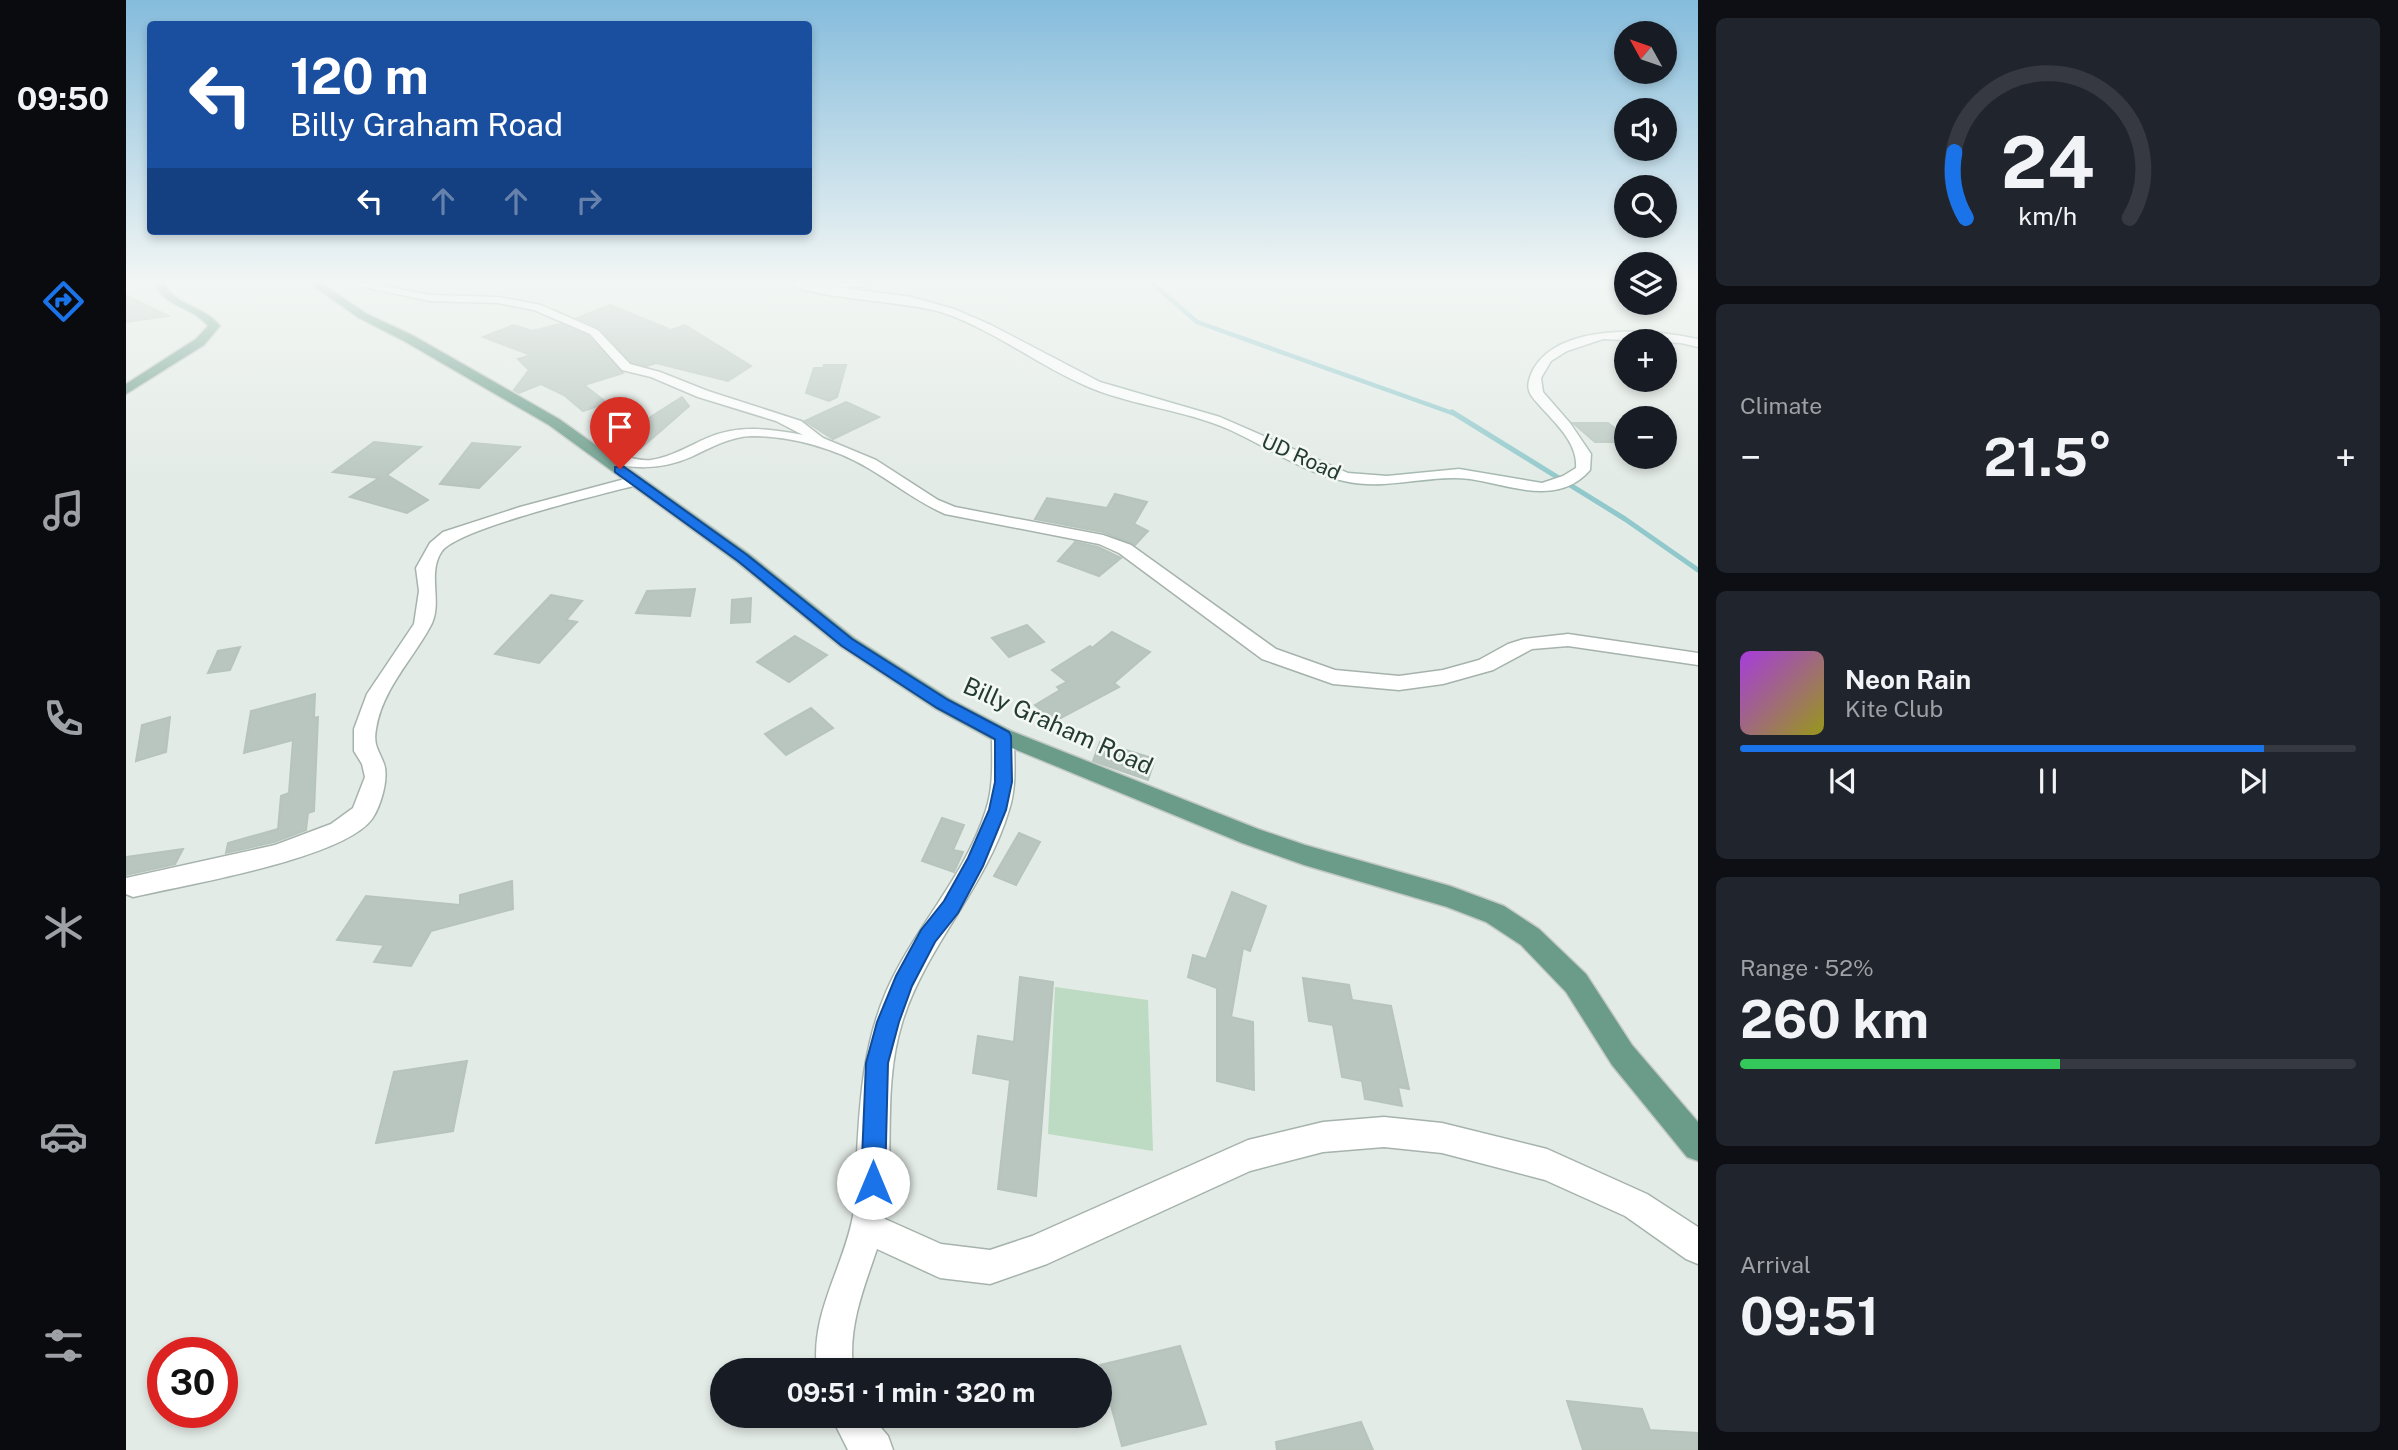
<!DOCTYPE html>
<html lang="en">
<head>
<meta charset="utf-8">
<style>
	:root { --surface:#171b24; --page:#20242c; --text:#f1f3f6; --muted:#9ea1a6; --line:#363941; --accent:#1a73e8 }
	body { margin:0; font-family:"Public Sans",sans-serif; background:var(--page); color:var(--text); height:100vh; display:flex; flex-direction:column; font-size:26px; white-space:nowrap }
	* { box-sizing:border-box; margin:0 }
	p { font-size:23px; color:var(--muted) }
	.icon { flex:none; width:38px; height:38px; fill:none; stroke:currentColor; stroke-width:2; stroke-linecap:round; stroke-linejoin:round }
	.map { position:relative; flex:1; overflow:hidden }
	.details { display:flex; flex-direction:column; gap:18px; padding:18px; background:#0d0f14; width:700px }
	.details>* { flex:none }
	.banner { position:absolute; left:21px; top:21px; width:665px; height:214px; border-radius:7px; box-shadow:0 4px 10px #0003; background:#1a4fa0; color:#fff; overflow:hidden }
	.needle { width:46px; rotate:310deg }
	.tools { position:absolute; left:1488px; top:21px; display:grid; gap:14px }
	.tools a { display:grid; place-items:center; width:63px; height:63px; border-radius:50%; background:var(--surface); box-shadow:0 4px 10px #0003; font-size:35px }
	.speed { position:absolute; left:21px; top:1337px; display:flex; gap:14px; font-size:35px; font-weight:700; text-align:center }
	.speed>* { display:grid; place-content:center; width:91px; height:91px; border-radius:50%; background:var(--surface); box-shadow:0 4px 10px #0003; line-height:1 }
	.speed .limit { border:10px solid #d22; background:#fff; color:#111 }
	.pin { position:absolute; display:grid; place-items:center; width:60px; height:60px; color:#fff; margin:-72px -30px; border-radius:50% 50% 50% 0; rotate:-45deg; box-shadow:0 0 7px #0007 }
	.pin .icon { rotate:45deg }
	.me { position:absolute; width:77px; margin:-38px; rotate:0deg; stroke-linejoin:round; filter:drop-shadow(0 0 5px #0008) }
	.turn { display:flex; align-items:center; gap:24px; height:147px; padding:0 28px; font-size:32px }
	.turn .icon { width:91px; height:91px; stroke-width:2.5 }
	.turn b { display:block; font-size:49px; line-height:60px }
	.lanes { display:flex; align-items:center; height:66px; padding:0 28px; background:#0003; justify-content:center; gap:35px; direction:ltr }
	.lanes .off { opacity:.35 }
	.big { font-size:52px; font-weight:700; line-height:1.1 }
	.details .widget { flex:1; display:flex; flex-direction:column; justify-content:center; gap:10px; min-width:0; padding:0 24px; border-radius:10px; background:var(--page) }
	.details .dial { align-items:center; gap:0 }
	.dial svg { height:182px; overflow:visible; fill:none; stroke:var(--line); stroke-width:7; stroke-linecap:round; text-anchor:middle }
	.dial text { fill:var(--text); stroke:none }
	.song { display:flex; align-items:center; gap:21px }
	.cover { width:84px; height:84px; border-radius:10px; background:linear-gradient(135deg,hsl(280 70% 55%),hsl(60 70% 35%)) }
	.played { height:7px; border-radius:4px; background:linear-gradient(90deg,var(--accent) 85%,var(--line) 85%) }
	.keys { display:flex; justify-content:space-around; direction:ltr }
	.heat { display:flex; justify-content:space-between; align-items:center; font-size:38px; direction:ltr }
	.charge { height:10px; border-radius:5px; background:linear-gradient(90deg,#34c759 52%,var(--line) 0) }
	.trip { position:absolute; left:584px; top:1358px; width:402px; height:70px; border-radius:35px; background:var(--surface); box-shadow:0 4px 10px #0003; font-weight:700; line-height:70px; text-align:center }
	main { display:flex; flex:1; min-height:0 }
	.tab-bar { display:flex; flex-direction:column; width:126px; justify-content:space-around; align-items:center; background:#090b0e; color:var(--muted) }
	.tab-bar .icon { width:49px; height:49px }
	.tab-bar .on { color:var(--accent) }
	.tab-bar b { font-size:32px; color:var(--text) }
	.map>svg:first-child { display:block }
	.green { fill:#bddac2 }
	.lines { fill:none; stroke-linecap:round; stroke-linejoin:round }
	.stream-far1 { stroke:#90c8cb; stroke-width:4.5 }
	.stream { stroke:#90c8cb; stroke-width:5 }
	.building { fill:#b8c6bf; stroke:#b6c4bc; stroke-width:2 }
	.street-casing { stroke:#a6b3ac; stroke-width:3 }
	.secondary-casing { stroke:#a2b6ad; stroke-width:3 }
	.primary-casing { stroke:#c2c8c6; stroke-width:3 }
	.street { fill:#fff; fill-rule:evenodd }
	.secondary { fill:#fff; fill-rule:evenodd }
	.primary { fill:#6b9c8a; fill-rule:evenodd }
	.route { fill:#1a73e8; stroke:#114b97; stroke-width:2 }
	.labels { text-anchor:middle; stroke-width:5; stroke-linejoin:round; paint-order:stroke }
	.far-street-label { font-size:21px; fill:#243b32; stroke:#f3f8f5 }
	.street-label { font-size:24px; fill:#243b32; stroke:#f3f8f5 }
</style>
</head>
<body>
<main>
<nav class="tab-bar">
<b>09:50</b>
<svg class="icon on" aria-label="directions" viewBox="0 0 24 24"><path d="M12 3l9 9-9 9-9-9zM9 14v-3h6M13 9l2 2-2 2"/></svg>
<svg class="icon" aria-label="music" viewBox="0 0 24 24"><path d="M9 18V5l10-2v13"/><circle cx="6" cy="18" r="3"/><circle cx="16" cy="16" r="3"/></svg>
<svg class="icon" aria-label="phone" viewBox="0 0 24 24"><path d="M5 4h4l2 5-3 2q2 4 5 5l2-3 5 2v4C11 20 4 13 5 4z"/></svg>
<svg class="icon" aria-label="climate" viewBox="0 0 24 24"><path d="M12 3v18M4 7l16 10M4 17L20 7"/></svg>
<svg class="icon" aria-label="car" viewBox="0 0 24 24"><path d="M5 17H2v-5l4-1 3-4h7l3 4 3 1v5h-3M9 17h6M6 11h13"/><circle cx="7" cy="17" r="2"/><circle cx="17" cy="17" r="2"/></svg>
<svg class="icon" aria-label="filters" viewBox="0 0 24 24"><path d="M4 7h16M4 17h16"/><circle cx="9" cy="7" r="2"/><circle cx="15" cy="17" r="2"/></svg>
</nav>
<div class="map">
<svg width="1572" height="1450" viewBox="0 0 1572 1450">
	<rect width="100%" height="100%" fill="#e3ebe6"/>
	<path class="green" d="M 929,987 L 1022,1000 L 1027,1151 L 922,1134 Z"/>
	<g class="lines">
		<path class="stream-far1" d="M 1026,283 L 1071,322 L 1329,414"/>
		<path class="stream" d="M 1326,412 L 1499,519 L 1572,570"/>
	</g>
	<g class="building">
		<path d="M 0,295 L 42,316 L 0,322 Z"/>
		<path d="M 484,305 L 545,330 L 559,325 L 625,366 L 602,381 L 530,363 L 521,366 L 505,362 L 474,328 L 451,318 Z"/>
		<path d="M 434,324 L 462,336 L 497,373 L 458,385 L 481,403 L 457,411 L 438,395 L 415,384 L 393,393 L 388,390 L 403,370 L 392,359 L 405,355 L 357,337 L 388,325 L 406,331 Z"/>
		<path d="M 698,365 L 720,365 L 711,397 L 703,401 L 680,393 L 688,368 L 697,368 Z"/>
		<path d="M 556,397 L 563,406 L 514,449 L 487,441 Z"/>
		<path d="M 720,402 L 753,417 L 707,439 L 679,421 Z"/>
		<path d="M 1447,423 L 1482,423 L 1500,437 L 1500,442 L 1469,442 Z"/>
		<path d="M 248,442 L 295,447 L 261,475 L 302,500 L 281,513 L 224,497 L 253,478 L 207,472 Z"/>
		<path d="M 346,443 L 394,447 L 353,488 L 314,484 Z"/>
		<path d="M 989,494 L 1021,502 L 1008,524 L 1022,531 L 1009,545 L 977,532 L 909,519 L 921,498 L 981,508 Z"/>
		<path d="M 949,542 L 972,547 L 995,558 L 973,576 L 932,561 Z"/>
		<path d="M 569,589 L 564,616 L 510,613 L 521,591 Z"/>
		<path d="M 425,595 L 456,601 L 440,620 L 451,622 L 413,663 L 369,654 Z"/>
		<path d="M 625,598 L 624,622 L 605,623 L 606,600 Z"/>
		<path d="M 901,625 L 918,642 L 883,657 L 866,638 Z"/>
		<path d="M 986,632 L 1024,652 L 988,683 L 993,687 L 929,721 L 909,705 L 934,690 L 931,687 L 941,682 L 926,670 L 964,646 L 966,648 Z"/>
		<path d="M 669,636 L 701,655 L 663,682 L 631,662 Z"/>
		<path d="M 114,647 L 104,670 L 82,673 L 92,651 Z"/>
		<path d="M 189,694 L 188,718 L 192,717 L 188,811 L 182,813 L 180,830 L 148,842 L 100,853 L 102,843 L 152,829 L 155,796 L 163,793 L 167,740 L 118,753 L 125,711 Z"/>
		<path d="M 685,708 L 707,728 L 660,755 L 639,734 Z"/>
		<path d="M 44,717 L 40,752 L 10,761 L 16,725 Z"/>
		<path d="M 974,742 L 1029,759 L 1022,780 L 967,761 Z"/>
		<path d="M 816,818 L 838,825 L 827,850 L 837,852 L 828,872 L 796,861 Z"/>
		<path d="M 893,833 L 914,842 L 890,885 L 868,876 Z"/>
		<path d="M 57,849 L 49,864 L 0,875 L 0,857 Z"/>
		<path d="M 386,881 L 387,909 L 305,931 L 285,966 L 248,962 L 258,945 L 211,940 L 240,896 L 334,905 L 334,895 Z"/>
		<path d="M 1106,892 L 1140,906 L 1124,951 L 1117,948 L 1105,1017 L 1127,1022 L 1128,1090 L 1091,1081 L 1091,988 L 1062,977 L 1067,955 L 1080,959 Z"/>
		<path d="M 894,977 L 927,982 L 910,1196 L 872,1189 L 884,1080 L 847,1073 L 852,1036 L 888,1042 Z"/>
		<path d="M 1177,978 L 1223,985 L 1226,1000 L 1265,1006 L 1283,1089 L 1272,1087 L 1276,1106 L 1239,1099 L 1236,1081 L 1216,1077 L 1207,1025 L 1183,1021 Z"/>
		<path d="M 341,1061 L 327,1131 L 250,1143 L 268,1072 Z"/>
		<path d="M 1054,1346 L 1080,1424 L 996,1446 L 974,1365 Z"/>
		<path d="M 1441,1401 L 1516,1409 L 1524,1430 L 1572,1433 L 1572,1450 L 1457,1450 Z"/>
		<path d="M 1235,1422 L 1247,1450 L 1151,1450 L 1150,1442 Z"/>
	</g>
	<g class="lines">
		<defs>
			<g id="street">
				<path d="M 219,283 L 240,283 L 304,295 L 372,297 L 415,305 L 472,330 L 504,364 L 534,372 L 582,391 L 675,421 L 697,438 L 750,460 L 812,500 L 829,507 L 977,535 L 1005,545 L 1150,649 L 1209,670 L 1273,676 L 1317,670 L 1353,660 L 1382,644 L 1398,639 L 1442,634 L 1572,653 L 1572,665 L 1442,646 L 1406,649 L 1367,670 L 1317,684 L 1273,690 L 1207,684 L 1136,659 L 993,553 L 973,544 L 819,514 C 791,502 768,483 742,468 C 709,448 664,436 625,436 C 603,437 584,448 565,457 C 533,471 505,469 472,460 L 470,457 L 472,454 C 488,450 508,462 525,460 C 545,457 563,446 581,438 C 614,424 643,429 677,435 L 650,421 L 572,397 L 525,377 L 496,370 L 464,334 L 408,310 L 372,303 L 304,301 Z"/>
				<path d="M 682,283 L 747,283 L 742,286 L 677,288 L 677,284 Z"/>
				<path d="M 510,476 L 518,481 L 515,484 C 481,493 333,528 316,551 C 300,574 318,603 304,627 C 286,660 256,690 250,729 C 247,746 253,750 258,764 C 263,778 255,806 246,819 C 217,859 58,885 7,897 L 0,894 L 0,878 L 149,845 L 205,824 L 227,808 L 239,777 L 236,764 L 228,751 L 228,729 L 241,694 L 288,624 L 293,591 L 290,568 L 304,543 L 317,532 L 394,507 Z"/>
				<path d="M 877,728 L 885,731 L 888,736 C 888,760 891,786 883,810 C 860,888 799,947 776,1023 C 756,1088 769,1154 759,1219 L 815,1244 L 864,1250 L 906,1236 L 1122,1140 L 1197,1122 L 1258,1117 L 1316,1123 L 1421,1149 L 1521,1194 L 1572,1227 L 1572,1264 L 1560,1259 L 1499,1216 L 1419,1180 L 1316,1153 L 1258,1147 L 1197,1152 L 1124,1171 L 921,1264 L 864,1284 L 814,1278 L 751,1249 C 737,1290 722,1327 727,1370 L 691,1370 C 684,1314 717,1269 727,1216 C 731,1196 730,1174 731,1153 C 734,1096 738,1044 760,992 C 788,928 839,877 860,810 C 868,786 866,760 866,736 L 869,731 Z"/>
				<path d="M 705,1416 L 745,1416 L 762,1436 L 767,1450 L 722,1450 Z"/>
			</g>
			<path id="secondary" d="M 663,283 L 680,283 L 785,297 L 828,309 L 865,325 L 974,382 L 1094,417 L 1222,473 L 1261,476 L 1333,469 L 1416,483 L 1437,476 L 1450,468 C 1452,443 1430,424 1414,406 C 1411,402 1406,398 1404,393 C 1400,385 1404,376 1408,368 C 1436,322 1526,329 1572,339 L 1572,347 L 1555,343 L 1477,339 L 1441,351 L 1425,361 L 1415,378 L 1417,392 L 1444,423 L 1465,454 L 1464,470 C 1432,507 1384,485 1344,479 C 1302,474 1261,491 1218,481 C 1176,472 1140,446 1102,429 C 1058,410 1009,406 965,388 C 914,367 870,331 818,313 C 780,300 688,300 663,283 Z"/>
			<g id="primary">
				<path d="M 28,283 L 38,283 C 49,306 79,306 94,326 L 78,345 L 0,394 L 0,384 L 70,339 L 82,326 C 66,306 39,308 28,283 Z"/>
				<path d="M 183,283 L 195,283 L 241,314 L 286,335 L 433,419 L 623,554 L 728,638 L 824,699 L 885,731 L 1132,829 L 1179,845 L 1324,886 L 1378,906 L 1413,929 L 1460,974 L 1506,1045 L 1572,1122 L 1572,1161 L 1561,1157 L 1486,1065 L 1440,992 L 1395,945 L 1360,922 L 1321,907 L 1178,865 L 1116,843 L 869,741 L 810,709 L 714,646 L 611,562 L 423,425 L 278,341 L 233,318 Z"/>
			</g>
		</defs>
		<use href="#street" class="street-casing"/>
		<use href="#secondary" class="secondary-casing"/>
		<use href="#primary" class="primary-casing"/>
		<use href="#street" class="street"/>
		<use href="#secondary" class="secondary"/>
		<use href="#primary" class="primary"/>
	</g>
	<linearGradient id="sky" x2="0" y2="1"><stop stop-color="#85bcdc"/><stop offset="0.58" stop-color="#f2f6f4"/><stop offset="1" stop-color="#f2f6f4" stop-opacity="0"/></linearGradient>
	<rect width="1572" height="486" fill="url(#sky)"/>
	<path class="route" d="M 489,467 L 498,467 L 621,555 L 726,639 L 822,700 L 883,732 L 885,736 L 886,782 L 880,810 L 857,866 L 832,913 L 809,942 L 786,986 L 773,1022 L 762,1063 L 759,1183 L 755,1192 L 747,1195 L 738,1192 L 735,1183 L 740,1063 L 751,1022 L 770,976 L 795,930 L 818,901 L 842,858 L 863,810 L 869,782 L 869,739 L 811,708 L 716,646 L 612,561 L 489,472 Z"/>
	<g class="labels">
		<g class="far-street-label">
			<text transform="translate(1175 457) rotate(24)" y="7">UD Road</text>
		</g>
		<g class="street-label">
			<text transform="translate(932 726) rotate(24)" y="8">Billy Graham Road</text>
		</g>
	</g>
</svg>
<div class="tools">
<a><svg class="needle" viewBox="-14 -14 28 28"><path d="M0-13l5 13h-10z" fill="#e53935"/><path d="M0 13l5-13h-10z" fill="#9ea1a6"/></svg></a>
<a><svg class="icon" aria-label="sound" viewBox="0 0 24 24"><path d="M4 9h4l5-4v14l-5-4H4zM17 9q2 3 0 6"/></svg></a>
<a><svg class="icon" aria-label="search" viewBox="0 0 24 24"><circle cx="10" cy="10" r="6"/><path d="M15 15l6 6"/></svg></a>
<a><svg class="icon" aria-label="layers" viewBox="0 0 24 24"><path d="M12 4l9 5-9 5-9-5zM3 14l9 5 9-5"/></svg></a>
<a>+</a>
<a>−</a>
</div>
<div class="speed"><div class="limit">30</div></div>
<div class="pin" style="left:494px;top:469px;background:#d93025"><svg class="icon" aria-label="arrive" viewBox="0 0 24 24"><path d="M6 21V4h12l-3 4 3 4H6"/></svg></div>
<svg class="me" style="left:747px;top:1183px" viewBox="-20 -20 40 40"><circle r="19" fill="#fff"/><path d="M0-13L10 11 0 6-10 11z" fill="#1a73e8"/></svg>
<div class="trip">09:51 · 1 min · 320 m</div>
<div class="banner">
<div class="turn"><svg class="icon" aria-label="left" viewBox="0 0 24 24"><path d="M17 20v-9H6M10 6l-5 5 5 5"/></svg><div><b>120 m</b>Billy Graham Road</div></div>
<div class="lanes"><svg class="icon" aria-label="left" viewBox="0 0 24 24"><path d="M17 20v-9H6M10 6l-5 5 5 5"/></svg><svg class="icon off" aria-label="ahead" viewBox="0 0 24 24"><path d="M12 20V5M6 11l6-6 6 6"/></svg><svg class="icon off" aria-label="ahead" viewBox="0 0 24 24"><path d="M12 20V5M6 11l6-6 6 6"/></svg><svg class="icon off" aria-label="right" viewBox="0 0 24 24"><path d="M7 20v-9h11M14 6l5 5-5 5"/></svg></div>
</div>
</div>
<section class="details">
<div class="widget dial"><svg viewBox="0 0 100 80">
<path d="M14 69A42 42 0 1 1 86 69"/>
<path d="M14 69A42 42 0 0 1 9 40" stroke="#1a73e8"/>
<text x="50" y="56" font-size="32" font-weight="700">24</text>
<text x="50" y="72" font-size="11">km/h</text>
</svg></div>
<div class="widget"><p>Climate</p>
<div class="heat"><a>−</a><b class="big">21.5°</b><a>+</a></div>
</div>
<div class="widget">
<div class="song"><i class="cover"></i><div><b>Neon Rain</b><p>Kite Club</p></div></div>
<div class="played"></div>
<div class="keys"><svg class="icon" aria-label="previous" viewBox="0 0 24 24"><path d="M18 5L8 12l10 7zM5 5v14"/></svg><svg class="icon" aria-label="pause" viewBox="0 0 24 24"><path d="M8 5v14M16 5v14"/></svg><svg class="icon" aria-label="next" viewBox="0 0 24 24"><path d="M6 5l10 7-10 7zM19 5v14"/></svg></div>
</div>
<div class="widget"><p>Range · 52%</p><b class="big">260 km</b><div class="charge"></div></div>
<div class="widget"><p>Arrival</p><b class="big">09:51</b></div>
</section>
</main>
</body>
</html>
